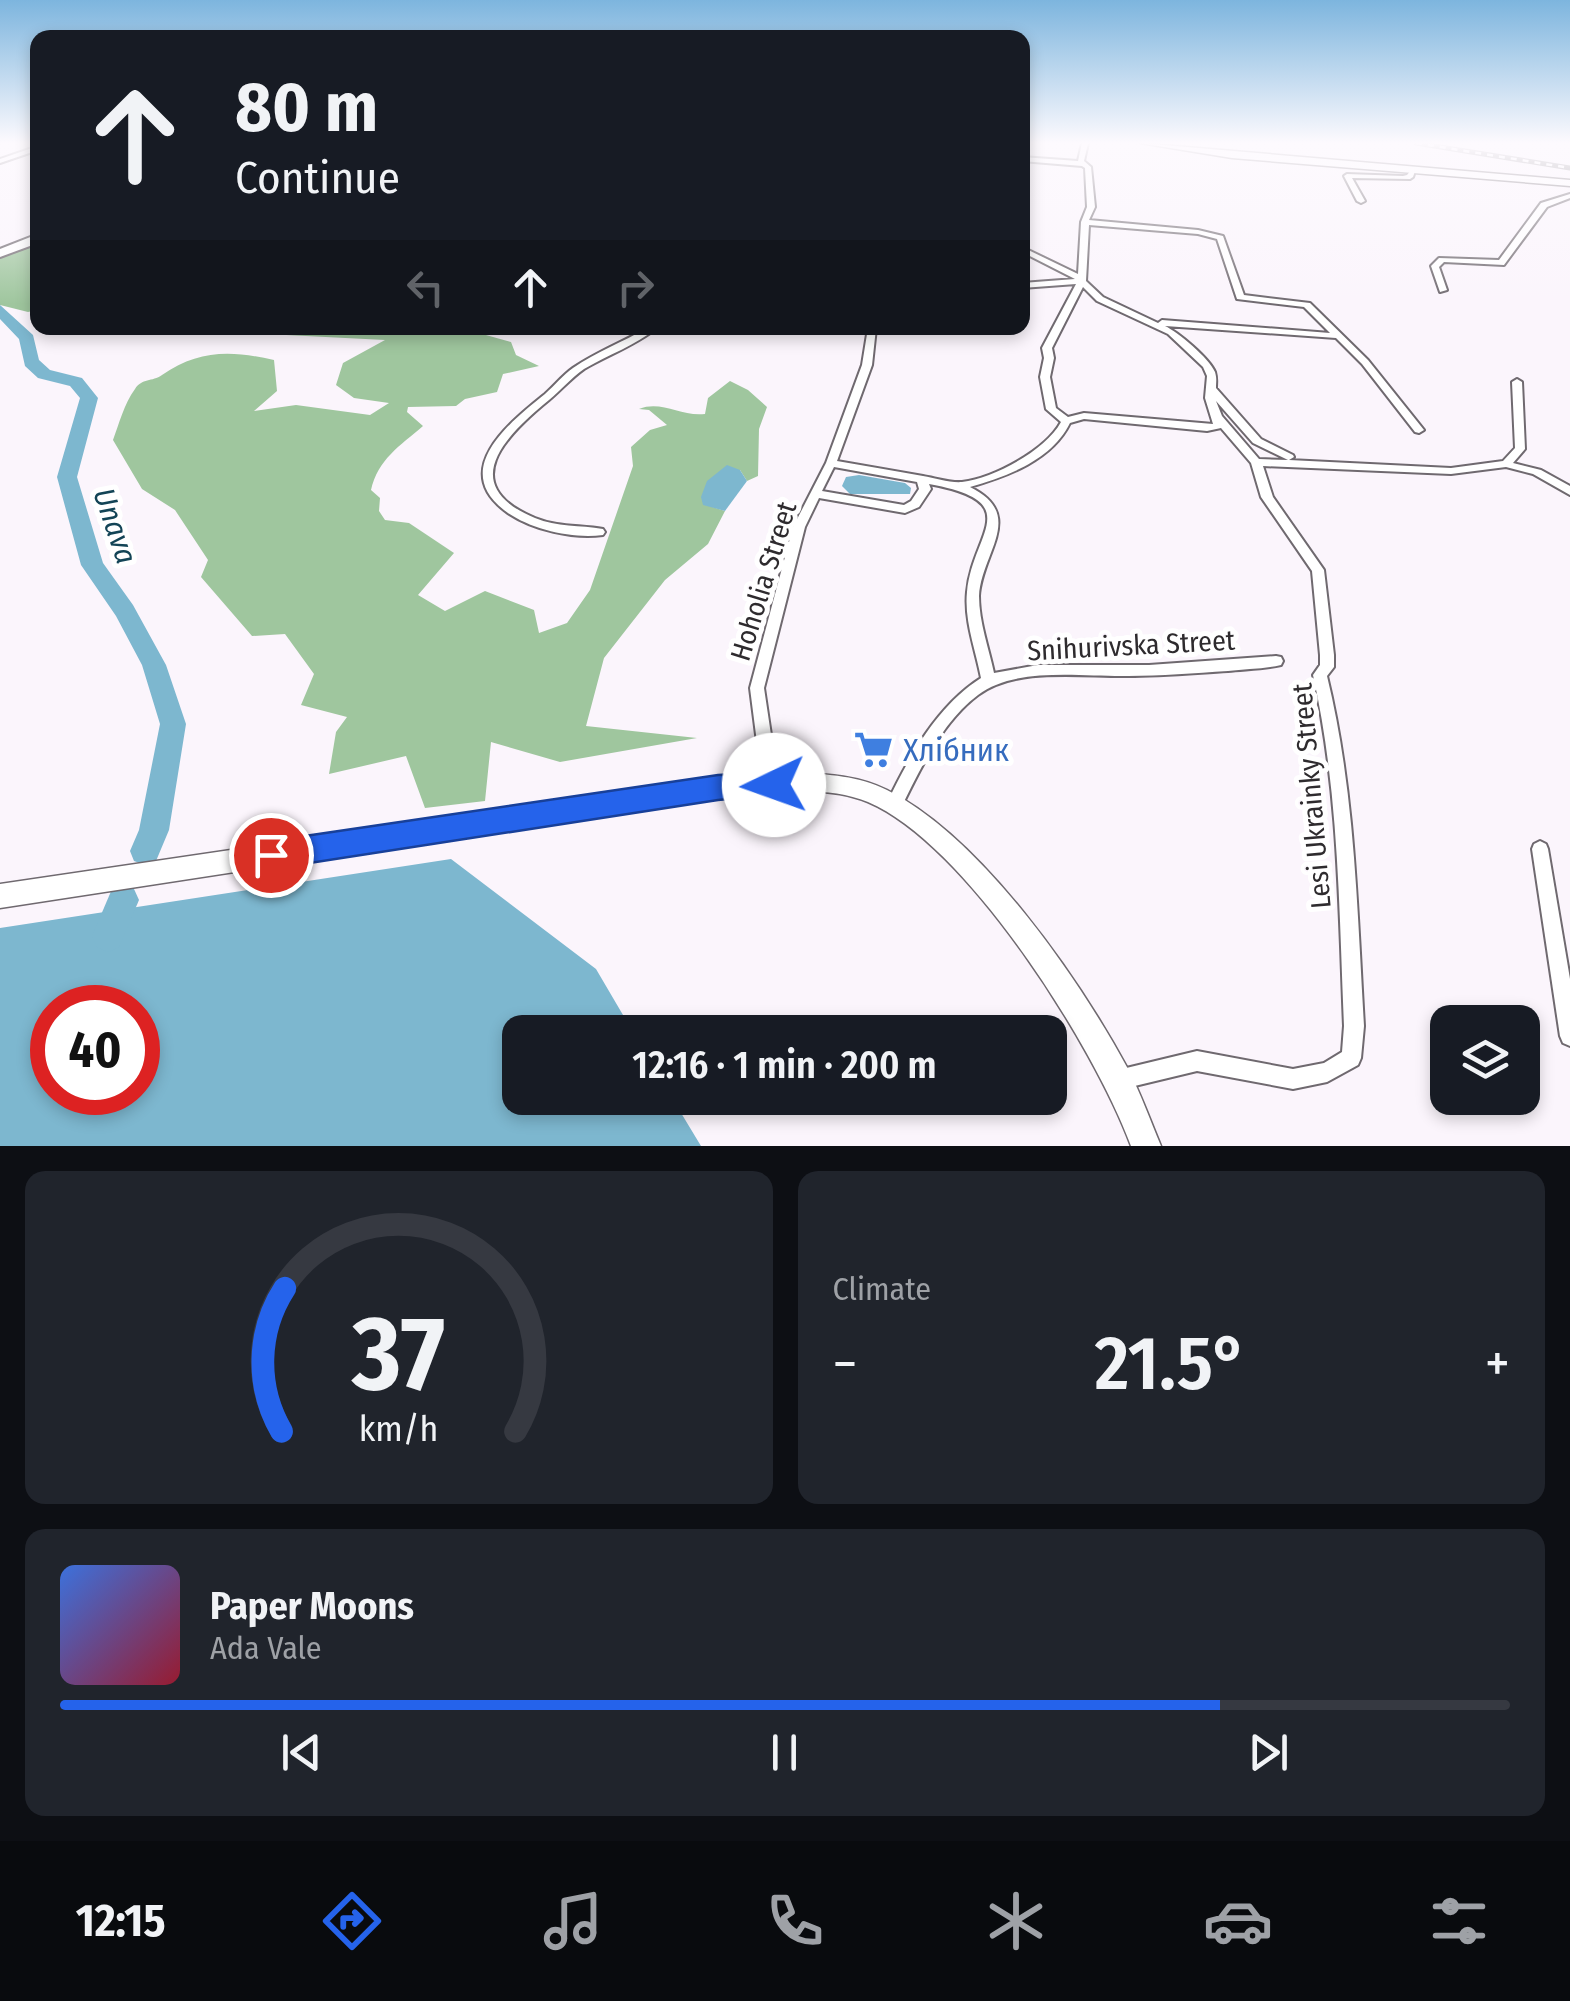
<!DOCTYPE html>
<html lang="en">
<head>
<meta charset="utf-8">
<style>
	:root { --surface:#171b24; --page:#20242c; --text:#f1f3f6; --muted:#9ea1a6; --line:#363941; --accent:#2563eb }
	body { margin:0; font-family:"Fira Sans Condensed",sans-serif; background:var(--page); color:var(--text); height:100vh; display:flex; flex-direction:column; font-size:38px; white-space:nowrap }
	* { box-sizing:border-box; margin:0 }
	p { font-size:32px; color:var(--muted) }
	.icon { flex:none; width:55px; height:55px; fill:none; stroke:currentColor; stroke-width:2; stroke-linecap:round; stroke-linejoin:round }
	.map { position:relative; height:1146px; overflow:hidden }
	.drawer { display:flex; flex-direction:column; gap:25px; padding:25px; background:#0d0f14; flex:1 }
	.drawer>* { flex:none }
	.banner { position:absolute; left:30px; top:30px; width:1000px; height:305px; border-radius:20px; box-shadow:0 5px 15px #0003; background:#171b24; color:var(--text); overflow:hidden }
	.tools { position:absolute; left:1430px; top:1005px; display:grid; gap:20px }
	.tools a { display:grid; place-items:center; width:110px; height:110px; border-radius:20px; background:var(--surface); box-shadow:0 5px 15px #0003; font-size:50px }
	.speed { position:absolute; left:30px; top:985px; display:flex; gap:20px; font-size:50px; font-weight:700; text-align:center }
	.speed>* { display:grid; place-content:center; width:130px; height:130px; border-radius:50%; background:var(--surface); box-shadow:0 5px 15px #0003; line-height:1 }
	.speed .limit { border:15px solid #d22; background:#fff; color:#111 }
	.pin { position:absolute; display:grid; place-items:center; width:85px; height:85px; color:#fff; margin:-42px; border:5px solid #fff; border-radius:50%; box-shadow:0 2px 10px #0007 }
	.me { position:absolute; width:110px; margin:-55px; rotate:267deg; stroke-linejoin:round; filter:drop-shadow(0 0 8px #0008) }
	.turn { display:flex; align-items:center; gap:35px; height:210px; padding:0 40px; font-size:45px }
	.turn .icon { width:130px; height:130px; stroke-width:2.5 }
	.turn b { display:block; font-size:70px; line-height:85px }
	.lanes { display:flex; align-items:center; height:95px; padding:0 40px; background:#0003; justify-content:center; gap:50px; direction:ltr }
	.lanes .off { opacity:.35 }
	.big { font-size:75px; font-weight:600; line-height:1.1 }
	.drawer .tile { flex:1; display:flex; flex-direction:column; justify-content:center; gap:15px; min-width:0; padding:0 35px; border-radius:20px; background:var(--page) }
	.drawer .dial { align-items:center; gap:0 }
	.dial svg { height:260px; overflow:visible; fill:none; stroke:var(--line); stroke-width:7; stroke-linecap:round; text-anchor:middle }
	.dial text { fill:var(--text); stroke:none }
	.song { display:flex; align-items:center; gap:30px }
	.cover { width:120px; height:120px; border-radius:15px; background:linear-gradient(135deg,hsl(220 70% 55%),hsl(350 70% 35%)) }
	.played { height:10px; border-radius:5px; background:linear-gradient(90deg,var(--accent) 80%,var(--line) 80%) }
	.keys { display:flex; justify-content:space-around; direction:ltr }
	.heat { display:flex; justify-content:space-between; align-items:center; font-size:55px; direction:ltr }
	.drawer .tiles { flex:1; display:grid; gap:25px; grid-template-columns:1fr 1fr }
	.tile:last-child { grid-column:span 2 }
	.trip { position:absolute; left:502px; top:1015px; width:565px; height:100px; border-radius:20px; background:var(--surface); box-shadow:0 5px 15px #0003; font-weight:600; line-height:100px; text-align:center }
	.dock { display:flex; height:160px; justify-content:space-around; align-items:center; background:#090b0e; color:var(--muted) }
	.dock .icon { width:70px; height:70px }
	.dock .selected { color:var(--accent) }
	.dock b { font-size:45px; color:var(--text) }
	.map>svg:first-child { display:block }
	.forest { fill:#9fc69e }
	.water { fill:#7db7cf; fill-rule:evenodd }
	.lines { fill:none; stroke-linecap:round; stroke-linejoin:round }
	.river { fill:#7db7cf; fill-rule:evenodd }
	.street-casing { stroke:#6f696f; stroke-width:4 }
	.secondary-casing { stroke:#6f696f; stroke-width:3 }
	.primary-casing { stroke:#6f696f; stroke-width:4 }
	.street { fill:#fff; fill-rule:evenodd }
	.secondary { fill:#fff; fill-rule:evenodd }
	.primary { fill:#fff; fill-rule:evenodd }
	.rail-casing { stroke:#777378; stroke-width:5 }
	.rail { stroke:#fff; stroke-width:2.5; stroke-dasharray:6; stroke-linecap:butt }
	.route { fill:#2563eb; stroke:#184099; stroke-width:2.5 }
	.labels { text-anchor:middle; stroke-width:10; stroke-linejoin:round; paint-order:stroke }
	.street-label { font-size:28px; fill:#2e2b2e; stroke:#fff }
	.water-label { font-size:30px; font-style:italic; fill:#134456; stroke:#fff }
	.near-shop-label { font-size:32px; fill:#366cbe; stroke:#fff; text-anchor:start }
</style>
</head>
<body>
<div class="map">
<svg width="1570" height="1146" viewBox="0 0 1570 1146">
	<rect width="100%" height="100%" fill="#fbf5fc"/>
	<g class="forest">
		<path d="M 37,242 L 37,310 L 28,312 L 0,305 L 0,257 Z"/>
		<path d="M 393,328 L 416,328 L 431,333 L 461,328 L 511,342 L 516,355 L 539,366 L 503,374 L 497,392 L 465,399 L 456,406 L 408,407 L 407,412 L 423,426 C 400,446 378,459 371,490 L 380,498 L 379,511 L 385,520 L 409,523 L 454,553 L 418,595 L 445,611 L 485,591 L 534,610 L 539,633 L 567,623 L 590,590 L 633,466 L 631,447 L 650,430 L 667,425 L 649,410 L 639,409 C 662,400 681,417 705,414 L 708,398 L 730,381 L 748,390 L 767,407 L 759,429 L 758,476 L 747,481 L 740,470 L 703,504 L 725,511 L 708,544 L 665,580 L 604,658 L 586,726 L 697,738 L 560,762 L 491,742 L 485,801 L 425,808 L 406,756 L 329,774 L 336,732 L 347,717 L 301,705 L 314,674 L 285,634 L 252,636 L 201,577 L 208,560 L 175,510 L 142,489 L 113,440 C 119,424 124,404 135,389 C 142,378 152,382 162,375 C 198,350 230,350 274,360 L 277,391 L 254,411 L 296,405 L 370,415 L 389,403 L 354,398 L 336,385 L 343,363 L 385,340 L 286,335 L 393,334 Z"/>
	</g>
	<g class="water">
		<path d="M 727,465 L 740,470 L 747,481 L 725,511 L 703,505 L 701,497 L 707,481 Z"/>
		<path d="M 859,475 L 905,483 L 911,488 L 910,494 L 850,494 L 842,486 L 846,477 Z"/>
		<path d="M 451,859 L 596,969 L 633,1032 L 520,1032 L 520,1098 L 672,1098 L 701,1146 L 0,1146 L 0,928 ZM 52,1008 L 138,1008 L 138,1092 L 52,1092 Z"/>
	</g>
	<g class="lines">
		<g class="river">
			<path d="M 0,305 L 33,335 L 39,360 L 50,370 L 82,378 L 98,398 L 77,477 L 103,563 L 133,605 L 166,665 L 186,724 L 169,830 L 156,861 L 145,865 L 134,861 L 130,851 L 139,830 L 160,724 L 142,665 L 116,616 L 81,565 L 57,477 L 80,398 L 70,386 L 38,378 L 25,366 L 19,339 L 0,319 Z"/>
			<path d="M 123,885 L 134,889 L 139,900 L 119,947 L 108,952 L 97,947 L 92,936 L 112,889 Z"/>
		</g>
		<defs>
			<g id="street">
				<path d="M 1082,143 L 1088,143 L 1084,161 L 1091,167 L 1095,207 L 1089,220 L 1198,230 L 1223,236 L 1244,295 L 1310,303 L 1368,360 L 1424,430 L 1419,433 L 1415,432 L 1362,364 L 1336,338 L 1165,326 C 1178,332 1209,358 1215,372 C 1217,379 1216,381 1216,388 L 1261,439 L 1293,455 L 1294,457 L 1289,460 L 1451,468 L 1503,461 L 1515,448 L 1512,382 L 1517,379 L 1522,382 L 1525,449 L 1513,463 L 1541,470 L 1570,486 L 1570,495 L 1533,474 L 1506,467 L 1451,474 L 1263,466 L 1273,497 L 1324,570 L 1334,655 L 1334,667 L 1327,676 C 1355,791 1357,908 1364,1026 L 1361,1058 L 1358,1065 L 1327,1082 L 1293,1089 L 1197,1071 L 1118,1090 L 1111,1087 L 1108,1080 L 1111,1073 L 1118,1070 L 1197,1051 L 1293,1069 L 1324,1063 L 1342,1052 L 1344,1026 C 1339,908 1339,791 1313,675 L 1320,665 L 1320,655 L 1312,571 L 1261,497 L 1251,463 L 1221,428 L 1207,431 L 1084,419 L 1070,423 C 1052,460 1008,476 970,487 C 1027,515 981,553 979,596 C 979,622 989,649 994,673 L 1038,665 L 1149,665 L 1276,656 L 1281,657 L 1283,661 L 1281,665 C 1264,669 1245,669 1228,671 C 1194,673 1161,676 1128,676 C 1083,677 1016,666 978,695 C 942,722 920,769 901,808 L 895,810 L 889,808 L 887,803 C 909,757 937,706 981,678 C 976,651 964,621 967,592 C 972,533 1028,502 929,484 L 931,489 L 919,507 L 905,513 L 819,498 L 805,527 L 764,688 L 774,755 L 805,777 L 808,782 L 805,787 L 800,789 L 795,787 L 762,763 L 759,758 L 750,688 L 793,527 L 826,463 L 862,365 L 868,328 L 876,328 L 872,365 L 837,461 C 866,466 895,471 923,476 C 935,478 950,483 962,482 C 994,478 1046,450 1061,422 L 1046,409 L 1040,377 L 1044,358 L 1042,348 L 1076,284 L 1022,288 L 1022,283 L 1075,279 L 1022,252 L 1022,247 L 1078,274 L 1081,222 L 1087,207 L 1085,168 L 1082,166 L 1022,161 L 1022,157 L 1078,161 ZM 1089,225 L 1198,234 L 1217,239 L 1237,299 L 1304,307 L 1330,333 L 1162,320 L 1158,323 L 1103,297 L 1086,281 ZM 1083,287 L 1097,301 L 1168,334 L 1203,367 L 1207,376 L 1205,398 L 1213,424 L 1084,413 L 1068,417 L 1056,408 L 1050,377 L 1054,358 L 1052,348 ZM 1216,401 L 1253,443 L 1288,460 L 1259,459 L 1222,416 ZM 834,467 L 917,482 L 919,489 L 911,501 L 904,505 L 822,491 Z"/>
				<path d="M 38,146 L 38,150 L 0,163 L 0,159 Z"/>
				<path d="M 1412,169 L 1415,171 L 1413,177 L 1410,179 L 1352,178 L 1365,201 L 1361,203 L 1357,201 L 1344,176 L 1347,174 L 1403,176 L 1407,175 Z"/>
				<path d="M 1570,194 L 1570,198 L 1547,207 L 1504,265 L 1444,262 L 1439,267 L 1447,290 L 1440,292 L 1431,266 L 1439,258 L 1499,260 L 1541,203 Z"/>
				<path d="M 647,328 L 657,328 C 636,345 608,355 584,369 C 571,378 561,390 549,400 C 506,435 455,485 535,518 C 557,527 580,525 603,529 L 605,532 L 603,535 C 573,539 533,530 508,513 C 448,471 509,423 545,394 C 555,385 563,375 573,368 C 596,352 623,342 647,328 Z"/>
				<path d="M 1540,841 L 1546,844 L 1548,849 L 1570,979 L 1570,1046 L 1563,1043 L 1560,1036 L 1532,849 L 1534,844 Z"/>
			</g>
			<g id="secondary">
				<path d="M 1140,143 L 1570,180 L 1570,186 L 1232,158 Z"/>
				<path d="M 798,773 C 828,774 859,776 887,790 C 981,837 1078,977 1128,1069 C 1141,1094 1150,1120 1161,1146 L 1131,1146 C 1094,1046 967,844 868,802 C 822,783 764,794 717,798 L 0,908 L 0,884 L 717,778 Z"/>
			</g>
			<path id="primary" d="M 38,234 L 38,243 L 0,257 L 0,249 Z"/>
		</defs>
		<use href="#street" class="street-casing"/>
		<use href="#secondary" class="secondary-casing"/>
		<use href="#primary" class="primary-casing"/>
		<use href="#street" class="street"/>
		<use href="#secondary" class="secondary"/>
		<use href="#primary" class="primary"/>
		<defs>
			<path id="rail" d="M 1416,143 L 1570,168"/>
		</defs>
		<use href="#rail" class="rail-casing"/>
		<use href="#rail" class="rail"/>
	</g>
	<linearGradient id="sky" x2="0" y2="1"><stop stop-color="#7db5de"/><stop offset="0.47" stop-color="#fdfafe"/><stop offset="1" stop-color="#fdfafe" stop-opacity="0"/></linearGradient>
	<rect width="1570" height="304" fill="url(#sky)"/>
	<path class="route" d="M 774,772 L 784,776 L 788,785 L 784,794 L 718,800 L 271,869 L 261,865 L 256,855 L 261,845 L 271,841 L 718,775 Z"/>
	<defs>
		<symbol id="supermarket-bare" viewBox="-9 -9 18 18"><path d="M-6-5.5h2.5l.6 2H6L4.5 2H-2.5L-4.4-4H-6ZM-1.5 3.2a1.3 1.3 0 1 0 .1 0ZM3 3.2a1.3 1.3 0 1 0 .1 0Z" fill="#3f7fe0" stroke="#fff" stroke-width="2.5" paint-order="stroke"/></symbol>
	</defs>
	<g fill-rule="evenodd">
		<use href="#supermarket-bare" x="846" y="722" width="55" height="55"/>
	</g>
	<g class="labels">
		<g class="street-label">
			<text transform="translate(763 581) rotate(-73)" y="10">Hoholia Street</text>
			<text transform="translate(1131 645) rotate(-3)" y="10">Snihurivska Street</text>
			<text transform="translate(1311 796) rotate(-95)" y="10">Lesi Ukrainky Street</text>
		</g>
		<g class="water-label">
			<text transform="translate(115 526) rotate(71)" y="10">Unava</text>
		</g>
		<g class="near-shop-label">
			<text x="903" y="761">Хлібник</text>
		</g>
	</g>
</svg>
<div class="tools">
<a><svg class="icon" aria-label="layers" viewBox="0 0 24 24"><path d="M12 4l9 5-9 5-9-5zM3 14l9 5 9-5"/></svg></a>
</div>
<div class="speed"><div class="limit">40</div></div>
<div class="pin" style="left:271px;top:855px;background:#d93025"><svg class="icon" aria-label="arrive" viewBox="0 0 24 24"><path d="M6 21V4h12l-3 4 3 4H6"/></svg></div>
<svg class="me" style="left:774px;top:785px" viewBox="-20 -20 40 40"><circle r="19" fill="#fff"/><path d="M0-13L10 11 0 6-10 11z" fill="#2563eb"/></svg>
<div class="trip">12:16 · 1 min · 200 m</div>
<div class="banner">
<div class="turn"><svg class="icon" aria-label="ahead" viewBox="0 0 24 24"><path d="M12 20V5M6 11l6-6 6 6"/></svg><div><b>80 m</b>Continue</div></div>
<div class="lanes"><svg class="icon off" aria-label="left" viewBox="0 0 24 24"><path d="M17 20v-9H6M10 6l-5 5 5 5"/></svg><svg class="icon" aria-label="ahead" viewBox="0 0 24 24"><path d="M12 20V5M6 11l6-6 6 6"/></svg><svg class="icon off" aria-label="right" viewBox="0 0 24 24"><path d="M7 20v-9h11M14 6l5 5-5 5"/></svg></div>
</div>
</div>
<section class="drawer">
<div class="tiles">
<div class="tile dial"><svg viewBox="0 0 100 80">
<path d="M14 69A42 42 0 1 1 86 69"/>
<path d="M14 69A42 42 0 0 1 15 25" stroke="#2563eb"/>
<text x="50" y="56" font-size="32" font-weight="700">37</text>
<text x="50" y="72" font-size="11">km/h</text>
</svg></div>
<div class="tile"><p>Climate</p>
<div class="heat"><a>−</a><b class="big">21.5°</b><a>+</a></div>
</div>
<div class="tile">
<div class="song"><i class="cover"></i><div><b>Paper Moons</b><p>Ada Vale</p></div></div>
<div class="played"></div>
<div class="keys"><svg class="icon" aria-label="previous" viewBox="0 0 24 24"><path d="M18 5L8 12l10 7zM5 5v14"/></svg><svg class="icon" aria-label="pause" viewBox="0 0 24 24"><path d="M8 5v14M16 5v14"/></svg><svg class="icon" aria-label="next" viewBox="0 0 24 24"><path d="M6 5l10 7-10 7zM19 5v14"/></svg></div>
</div>
</div>
</section>
<nav class="dock">
<b>12:15</b>
<svg class="icon selected" aria-label="directions" viewBox="0 0 24 24"><path d="M12 3l9 9-9 9-9-9zM9 14v-3h6M13 9l2 2-2 2"/></svg>
<svg class="icon" aria-label="music" viewBox="0 0 24 24"><path d="M9 18V5l10-2v13"/><circle cx="6" cy="18" r="3"/><circle cx="16" cy="16" r="3"/></svg>
<svg class="icon" aria-label="phone" viewBox="0 0 24 24"><path d="M5 4h4l2 5-3 2q2 4 5 5l2-3 5 2v4C11 20 4 13 5 4z"/></svg>
<svg class="icon" aria-label="climate" viewBox="0 0 24 24"><path d="M12 3v18M4 7l16 10M4 17L20 7"/></svg>
<svg class="icon" aria-label="car" viewBox="0 0 24 24"><path d="M5 17H2v-5l4-1 3-4h7l3 4 3 1v5h-3M9 17h6M6 11h13"/><circle cx="7" cy="17" r="2"/><circle cx="17" cy="17" r="2"/></svg>
<svg class="icon" aria-label="filters" viewBox="0 0 24 24"><path d="M4 7h16M4 17h16"/><circle cx="9" cy="7" r="2"/><circle cx="15" cy="17" r="2"/></svg>
</nav>
</body>
</html>
